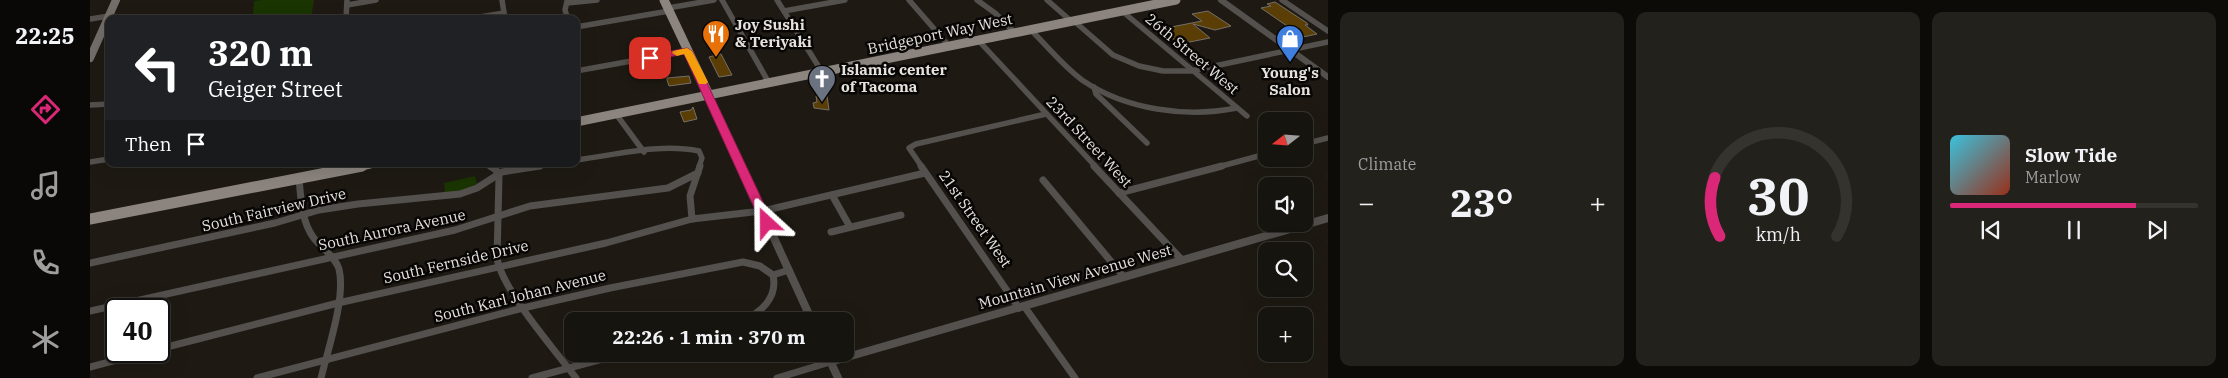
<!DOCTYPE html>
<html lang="en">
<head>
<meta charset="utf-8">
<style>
	:root { --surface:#16140e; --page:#23211c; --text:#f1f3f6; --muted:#9e9e9e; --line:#35332e; --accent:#db2777 }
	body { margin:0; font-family:"IBM Plex Serif",serif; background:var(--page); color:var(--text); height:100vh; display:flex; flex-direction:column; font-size:19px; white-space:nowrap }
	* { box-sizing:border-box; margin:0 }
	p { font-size:16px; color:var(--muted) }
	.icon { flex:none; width:28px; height:28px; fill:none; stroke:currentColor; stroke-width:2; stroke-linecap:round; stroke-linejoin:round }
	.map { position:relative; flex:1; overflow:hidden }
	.panel { display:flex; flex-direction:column; gap:12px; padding:12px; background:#0c0b08; width:900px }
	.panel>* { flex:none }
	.top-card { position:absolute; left:15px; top:15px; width:475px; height:152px; border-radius:10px; box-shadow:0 5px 20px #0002,0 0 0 1px var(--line); background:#202124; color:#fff; overflow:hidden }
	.needle { width:32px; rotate:253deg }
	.controls { position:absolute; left:1168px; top:112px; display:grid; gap:10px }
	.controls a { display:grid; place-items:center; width:55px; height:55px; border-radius:10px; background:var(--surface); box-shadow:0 5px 20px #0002,0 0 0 1px var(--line); font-size:25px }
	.speed { position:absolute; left:15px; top:298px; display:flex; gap:10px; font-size:25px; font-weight:700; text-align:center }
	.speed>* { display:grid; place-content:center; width:65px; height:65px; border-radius:50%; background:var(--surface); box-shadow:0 5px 20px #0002,0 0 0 1px var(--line); line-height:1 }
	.speed .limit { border:2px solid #111; border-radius:8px; background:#fff; color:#111 }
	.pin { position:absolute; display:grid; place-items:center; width:42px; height:42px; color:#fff; margin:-21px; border-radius:10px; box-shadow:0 2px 8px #0006 }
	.me { position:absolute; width:55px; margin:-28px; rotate:336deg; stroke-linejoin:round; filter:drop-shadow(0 0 4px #0008) }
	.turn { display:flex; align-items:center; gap:18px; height:105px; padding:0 20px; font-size:22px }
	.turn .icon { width:65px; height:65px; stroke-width:2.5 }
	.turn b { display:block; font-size:35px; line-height:42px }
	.then { display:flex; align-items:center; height:48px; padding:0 20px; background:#0003; gap:10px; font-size:19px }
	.big { font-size:38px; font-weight:700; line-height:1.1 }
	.panel .card { flex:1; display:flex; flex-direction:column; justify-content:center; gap:8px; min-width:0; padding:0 18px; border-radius:10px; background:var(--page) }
	.panel .dial { align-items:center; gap:0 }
	.dial svg { height:130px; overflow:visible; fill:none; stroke:var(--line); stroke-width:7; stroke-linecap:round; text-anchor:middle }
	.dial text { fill:var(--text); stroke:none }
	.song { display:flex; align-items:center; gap:15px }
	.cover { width:60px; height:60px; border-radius:8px; background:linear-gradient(135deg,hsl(190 70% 55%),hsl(10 70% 35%)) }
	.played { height:5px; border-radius:2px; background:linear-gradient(90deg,var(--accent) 75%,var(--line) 75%) }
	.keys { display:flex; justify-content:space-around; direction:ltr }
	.heat { display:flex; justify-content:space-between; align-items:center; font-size:28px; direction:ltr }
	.panel .tiles { flex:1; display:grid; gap:12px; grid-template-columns:repeat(3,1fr) }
	.trip { position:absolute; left:474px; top:312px; width:290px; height:50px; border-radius:10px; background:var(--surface); box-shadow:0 5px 20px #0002,0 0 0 1px var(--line); font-weight:700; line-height:50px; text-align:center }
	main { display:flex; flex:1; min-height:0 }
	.tab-bar { display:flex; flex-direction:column; width:90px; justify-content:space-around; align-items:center; background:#090806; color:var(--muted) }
	.tab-bar .icon { width:35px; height:35px }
	.tab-bar .current { color:var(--accent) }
	.tab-bar b { font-size:22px; color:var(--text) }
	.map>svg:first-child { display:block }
	.green { fill:#1a3500 }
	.building { fill:#5b3e05; stroke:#756f67 }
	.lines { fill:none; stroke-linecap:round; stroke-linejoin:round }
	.minor-far1 { stroke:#53504d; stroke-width:5.5 }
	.minor { stroke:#53504d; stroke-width:7 }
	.tertiary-far1 { stroke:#53504d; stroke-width:6 }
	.tertiary { stroke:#53504d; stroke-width:8 }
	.secondary { stroke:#736e69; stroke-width:8 }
	.primary-far1 { stroke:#8c857f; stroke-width:9 }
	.primary { stroke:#8c857f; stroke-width:11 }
	.route { fill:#db2777; stroke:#8e194d }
	.slow { fill:#f59e0b }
	.labels { text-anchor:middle; stroke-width:5; stroke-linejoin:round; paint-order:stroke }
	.poi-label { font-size:15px; font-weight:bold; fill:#e6e3de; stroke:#070604; text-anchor:start }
	.street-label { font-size:15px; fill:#e6e3de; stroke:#070604 }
</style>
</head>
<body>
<main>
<nav class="tab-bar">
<b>22:25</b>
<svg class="icon current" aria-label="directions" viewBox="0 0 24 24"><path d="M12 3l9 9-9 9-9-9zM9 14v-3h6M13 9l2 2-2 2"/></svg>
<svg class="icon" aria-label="music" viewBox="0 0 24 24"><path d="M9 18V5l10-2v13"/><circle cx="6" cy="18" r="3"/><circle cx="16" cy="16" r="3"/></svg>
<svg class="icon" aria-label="phone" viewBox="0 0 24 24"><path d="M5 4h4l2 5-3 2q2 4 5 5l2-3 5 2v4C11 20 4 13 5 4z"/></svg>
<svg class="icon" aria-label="climate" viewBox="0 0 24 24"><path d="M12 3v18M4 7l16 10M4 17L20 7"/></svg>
</nav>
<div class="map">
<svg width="1238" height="378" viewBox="0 0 1238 378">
	<rect width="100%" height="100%" fill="#1e1a13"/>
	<g class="green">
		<path d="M 172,0 L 224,0 L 221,19 L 163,19 L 164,1 Z"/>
		<path d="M 385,176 L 387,184 L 371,191 L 355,193 L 354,183 Z"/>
	</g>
	<g class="building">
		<path d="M 1185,2 L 1217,23 L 1218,25 L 1215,25 L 1227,34 L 1213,37 L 1171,8 L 1181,6 L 1177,4 Z"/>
		<path d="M 1118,11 L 1141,26 L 1125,30 L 1103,24 L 1120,38 L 1089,44 L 1071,29 L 1112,21 L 1102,14 Z"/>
		<path d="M 631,54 L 642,75 L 629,77 L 619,57 Z"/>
		<path d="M 599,76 L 601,83 L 579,86 L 577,80 L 577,78 Z"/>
		<path d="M 726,96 L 737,96 L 739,110 L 724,108 L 723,103 L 727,102 Z"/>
		<path d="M 603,107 L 607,119 L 594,122 L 590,112 L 601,110 Z"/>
	</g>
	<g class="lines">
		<g class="minor-far1">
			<path d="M 412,0 L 415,19"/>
			<path d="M 632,0 L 679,83"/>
			<path d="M 687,0 L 732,72"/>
			<path d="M 819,0 L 859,46"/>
			<path d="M 887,0 L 905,13 L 925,33"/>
			<path d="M 957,0 L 981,21"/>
			<path d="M 1192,0 L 1238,31"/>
			<path d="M 477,1 L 475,10 L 478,19"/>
			<path d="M 477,3 L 507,0"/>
			<path d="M 257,5 L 286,0"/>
			<path d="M 578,8 L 624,0"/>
			<path d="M 694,11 L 755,0"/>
			<path d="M 1032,11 L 1157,116"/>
			<path d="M 0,19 L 19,16"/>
			<path d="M 256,19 L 257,0"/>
			<path d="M 378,19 L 414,13"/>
			<path d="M 984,21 L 1023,55 L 1049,66 L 1073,71 L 1101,71 L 1238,42"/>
			<path d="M 486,27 L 579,11"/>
			<path d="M 940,29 C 957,46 973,66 992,80 C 1036,110 1096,118 1147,108"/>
			<path d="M 888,40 L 1006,167"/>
			<path d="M 486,71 L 597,51"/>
			<path d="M 1004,87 L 1006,94 L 1057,143"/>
			<path d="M 0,105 L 19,104"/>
			<path d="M 526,114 L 554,152"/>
			<path d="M 1214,144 L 1238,138"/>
			<path d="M 486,160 C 526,155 569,143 609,151 L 612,158 L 609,167"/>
			<path d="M 0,162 L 19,159"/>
			<path d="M 398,164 L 402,167"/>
			<path d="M 442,167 L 459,164"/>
			<path d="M 832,167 L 819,148 L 826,144 L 956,114"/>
			<path d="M 1128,167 L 1176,154"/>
		</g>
		<g class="minor">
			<path d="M 400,166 L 406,170 L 409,177 L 407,258 C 412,290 465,350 486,378"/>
			<path d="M 831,166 L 929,308"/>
			<path d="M 1004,166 L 1092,260"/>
			<path d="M 209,178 C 211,198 211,220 223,237 C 231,248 245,256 249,269 C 256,297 238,349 231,378"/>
			<path d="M 953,180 L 1034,277"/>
			<path d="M 1029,193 L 1132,166"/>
			<path d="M 742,195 L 760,227"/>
			<path d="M 602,219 L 600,196 L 610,166"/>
			<path d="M 741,232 L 811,215"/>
			<path d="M 0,263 L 185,223 L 229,210 L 268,204 L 370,194 L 387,188 L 412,172 L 450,166"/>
			<path d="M 683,275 L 699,270"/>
			<path d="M 934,306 L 985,378"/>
			<path d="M 0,311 L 365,230 L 440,206 L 578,188 L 608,173"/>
			<path d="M 651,321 C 671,313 688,298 683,275"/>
			<path d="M 69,349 L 248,303 L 516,243 L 602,219 L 672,211 L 835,173"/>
			<path d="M 0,367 L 60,351"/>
			<path d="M 167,378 L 433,308 L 520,288 L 653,262 L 670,266 L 683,275"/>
			<path d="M 442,378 L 531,354"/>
			<path d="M 687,378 L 740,362"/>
		</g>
		<g class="tertiary-far1">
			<path d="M 1131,0 L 1238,77"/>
			<path d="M 619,95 L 652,167"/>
		</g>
		<g class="tertiary">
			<path d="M 651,166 L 722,321"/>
			<path d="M 737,354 L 748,378"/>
			<path d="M 740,362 L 1238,218"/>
		</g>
		<path class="secondary" d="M 0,58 L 26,0"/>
		<g class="primary-far1">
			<path d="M 574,0 L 619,95"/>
			<path d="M 486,122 L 1086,0"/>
			<path d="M 266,167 L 280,164"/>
		</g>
		<path class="primary" d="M 0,219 L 272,166"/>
	</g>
	<path class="route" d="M 597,48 L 602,51 L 683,223 L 681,226 L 677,228 L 671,223 L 594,54 L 560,61 L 556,58 L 560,55 Z"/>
	<path class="slow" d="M 597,48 L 602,51 L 618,82 L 616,84 L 609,84 L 594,54 L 587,56 L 582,53 L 583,51 Z"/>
	<defs>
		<symbol id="restaurant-pin" viewBox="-11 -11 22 30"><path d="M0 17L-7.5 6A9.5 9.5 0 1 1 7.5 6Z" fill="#e8710a" stroke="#070604"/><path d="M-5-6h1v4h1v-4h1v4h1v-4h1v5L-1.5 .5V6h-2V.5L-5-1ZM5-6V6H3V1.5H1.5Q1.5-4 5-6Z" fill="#fff"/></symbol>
		<symbol id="shop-pin" viewBox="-11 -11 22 30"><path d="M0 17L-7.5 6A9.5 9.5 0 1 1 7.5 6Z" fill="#3f7fe0" stroke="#070604"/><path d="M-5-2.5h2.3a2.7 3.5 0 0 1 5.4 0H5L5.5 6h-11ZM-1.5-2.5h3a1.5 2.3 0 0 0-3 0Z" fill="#fff"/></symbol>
		<symbol id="church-pin" viewBox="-11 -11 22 30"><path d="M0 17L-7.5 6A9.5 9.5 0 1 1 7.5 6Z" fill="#6b7280" stroke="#070604"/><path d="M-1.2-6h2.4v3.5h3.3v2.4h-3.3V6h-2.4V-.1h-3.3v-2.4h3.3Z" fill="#fff"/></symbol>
	</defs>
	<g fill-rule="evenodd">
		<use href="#restaurant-pin" x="610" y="18" width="32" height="43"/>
		<use href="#shop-pin" x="1184" y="23" width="32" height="43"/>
		<use href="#church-pin" x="716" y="63" width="32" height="43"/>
	</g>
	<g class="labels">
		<g class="poi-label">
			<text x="645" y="30">Joy Sushi<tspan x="645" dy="17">&amp; Teriyaki</tspan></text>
			<text x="751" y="75">Islamic center<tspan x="751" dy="17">of Tacoma</tspan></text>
			<text x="1200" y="78" text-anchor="middle">Young's<tspan x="1200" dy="17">Salon</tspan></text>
		</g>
		<g class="street-label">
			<text transform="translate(850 34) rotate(-12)" y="5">Bridgeport Way West</text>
			<text transform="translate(1102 54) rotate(40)" y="5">26th Street West</text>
			<text transform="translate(999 142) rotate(47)" y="5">23rd Street West</text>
			<text transform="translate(184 210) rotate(-13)" y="5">South Fairview Drive</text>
			<text transform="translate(885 219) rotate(55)" y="5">21st Street West</text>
			<text transform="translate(302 230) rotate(-12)" y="5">South Aurora Avenue</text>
			<text transform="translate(366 262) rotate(-13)" y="5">South Fernside Drive</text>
			<text transform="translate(985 277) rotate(-16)" y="5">Mountain View Avenue West</text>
			<text transform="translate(430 296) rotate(-14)" y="5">South Karl Johan Avenue</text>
		</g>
	</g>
</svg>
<div class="controls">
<a><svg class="needle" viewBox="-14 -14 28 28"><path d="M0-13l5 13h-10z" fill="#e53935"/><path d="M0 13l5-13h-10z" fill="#9e9e9e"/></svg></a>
<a><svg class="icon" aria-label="sound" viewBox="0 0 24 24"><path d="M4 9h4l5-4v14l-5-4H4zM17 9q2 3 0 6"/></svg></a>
<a><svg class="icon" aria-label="search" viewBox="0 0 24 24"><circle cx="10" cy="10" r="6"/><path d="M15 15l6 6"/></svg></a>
<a>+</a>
</div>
<div class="speed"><div class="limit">40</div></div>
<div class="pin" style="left:560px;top:58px;background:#d93025"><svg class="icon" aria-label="arrive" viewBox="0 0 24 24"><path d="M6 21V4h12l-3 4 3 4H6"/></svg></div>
<svg class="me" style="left:677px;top:223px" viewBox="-20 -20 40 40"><path d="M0-17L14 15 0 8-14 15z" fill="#db2777" stroke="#fff" stroke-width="4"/></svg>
<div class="trip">22:26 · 1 min · 370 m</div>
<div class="top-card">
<div class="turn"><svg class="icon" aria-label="left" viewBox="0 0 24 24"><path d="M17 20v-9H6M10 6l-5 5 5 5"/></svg><div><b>320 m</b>Geiger Street</div></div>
<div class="then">Then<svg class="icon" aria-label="arrive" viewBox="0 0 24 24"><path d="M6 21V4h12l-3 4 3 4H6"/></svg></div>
</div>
</div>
<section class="panel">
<div class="tiles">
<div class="card"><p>Climate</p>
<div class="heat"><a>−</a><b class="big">23°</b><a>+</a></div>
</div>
<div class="card dial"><svg viewBox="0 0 100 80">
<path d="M14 69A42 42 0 1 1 86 69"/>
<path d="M14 69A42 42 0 0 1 11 33" stroke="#db2777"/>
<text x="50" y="56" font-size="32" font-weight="700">30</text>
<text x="50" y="72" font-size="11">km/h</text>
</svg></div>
<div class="card">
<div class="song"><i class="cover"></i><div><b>Slow Tide</b><p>Marlow</p></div></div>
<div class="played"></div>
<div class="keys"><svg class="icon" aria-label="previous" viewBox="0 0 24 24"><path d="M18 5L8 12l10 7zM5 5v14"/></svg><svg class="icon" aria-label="pause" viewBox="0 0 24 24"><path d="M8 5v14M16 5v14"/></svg><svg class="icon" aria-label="next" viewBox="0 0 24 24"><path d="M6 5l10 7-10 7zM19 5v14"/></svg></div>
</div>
</div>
</section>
</main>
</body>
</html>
